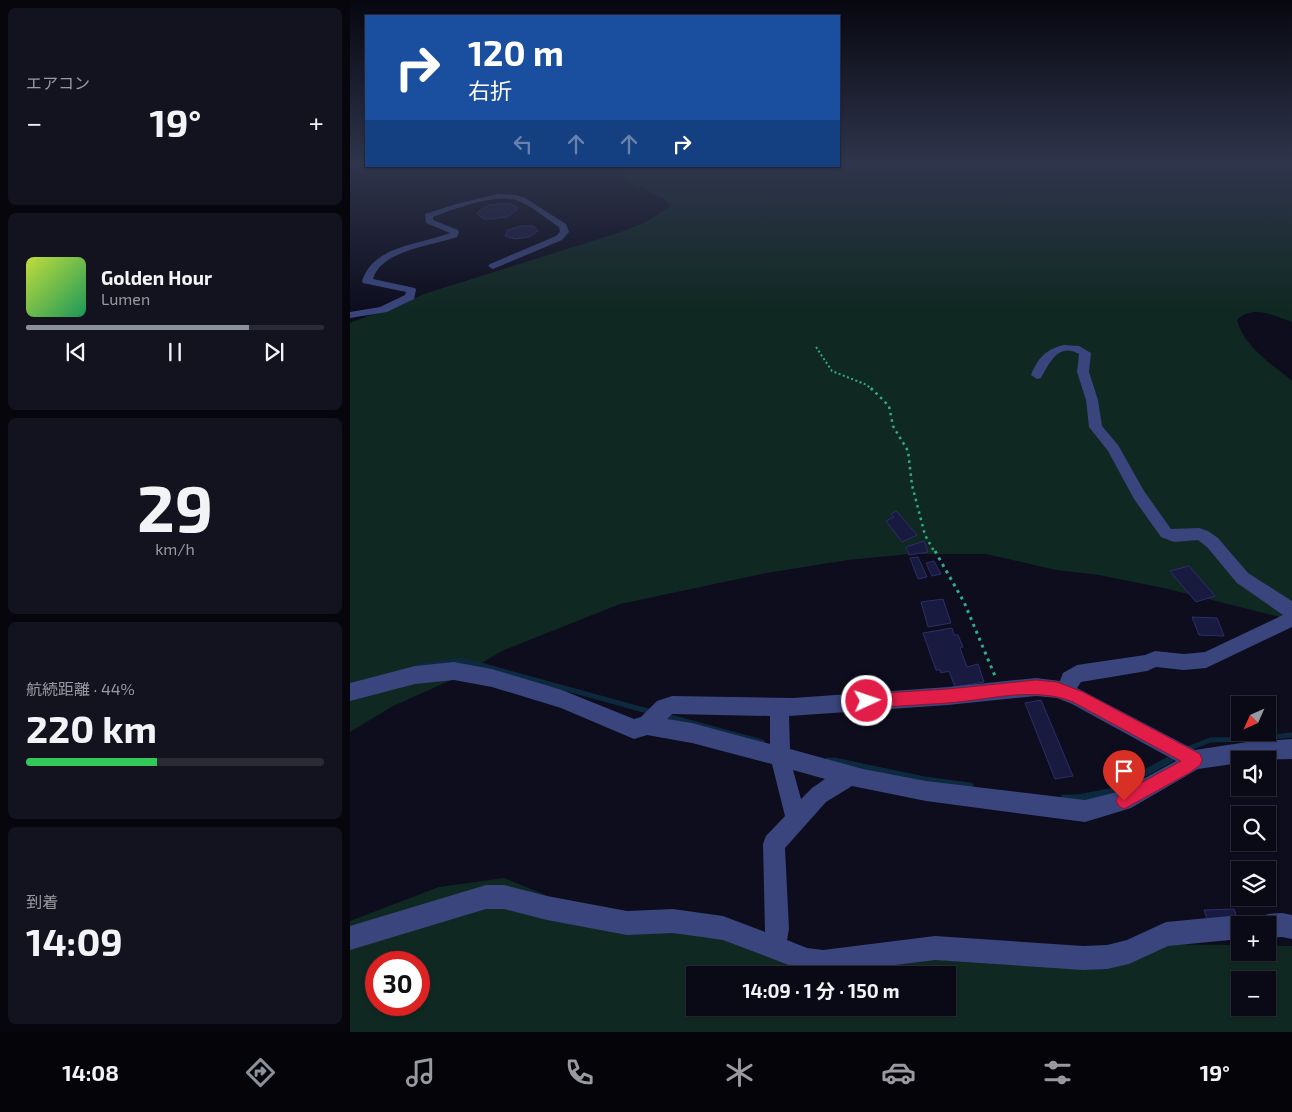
<!DOCTYPE html>
<html lang="ja">
<head>
<meta charset="utf-8">
<style>
	:root { --surface:#0a0a16; --page:#13131f; --text:#f1f3f6; --muted:#999aa1; --line:#2a2b35; --accent:#8c9099 }
	body { margin:0; font-family:"Exo 2","Noto Sans JP",sans-serif; background:var(--page); color:var(--text); height:100vh; display:flex; flex-direction:column; font-size:19px; white-space:nowrap }
	* { box-sizing:border-box; margin:0 }
	p { font-size:16px; color:var(--muted) }
	.icon { flex:none; width:28px; height:28px; fill:none; stroke:currentColor; stroke-width:2; stroke-linecap:round; stroke-linejoin:round }
	.map { position:relative; flex:1; overflow:hidden }
	.drawer { display:flex; flex-direction:column; gap:8px; padding:8px; background:#06060c; width:350px }
	.drawer>* { flex:none }
	.hud { position:absolute; left:15px; top:15px; width:475px; height:152px; border-radius:0px; box-shadow:0 1px 4px #0004,0 0 0 1px var(--line); background:#1a4fa0; color:#fff; overflow:hidden }
	.needle { width:32px; rotate:225deg }
	.fabs { position:absolute; left:881px; top:696px; display:grid; gap:10px }
	.fabs a { display:grid; place-items:center; width:45px; height:45px; border-radius:0px; background:var(--surface); box-shadow:0 1px 4px #0004,0 0 0 1px var(--line); font-size:25px }
	.speed { position:absolute; left:15px; top:951px; display:flex; gap:10px; font-size:25px; font-weight:700; text-align:center }
	.speed>* { display:grid; place-content:center; width:65px; height:65px; border-radius:50%; background:var(--surface); box-shadow:0 1px 4px #0004,0 0 0 1px var(--line); line-height:1 }
	.speed .limit { border:8px solid #d22; background:#fff; color:#111 }
	.pin { position:absolute; display:grid; place-items:center; width:42px; height:42px; color:#fff; margin:-51px -21px; border-radius:50% 50% 50% 0; rotate:-45deg; box-shadow:0 0 5px #0007 }
	.pin .icon { rotate:45deg }
	.me { position:absolute; width:55px; margin:-28px; rotate:87deg; stroke-linejoin:round; filter:drop-shadow(0 0 4px #0008) }
	.turn { display:flex; align-items:center; gap:18px; height:105px; padding:0 20px; font-size:22px }
	.turn .icon { width:65px; height:65px; stroke-width:2.5 }
	.turn b { display:block; font-size:35px; line-height:42px }
	.lanes { display:flex; align-items:center; height:48px; padding:0 20px; background:#0003; justify-content:center; gap:25px; direction:ltr }
	.lanes .off { opacity:.35 }
	.big { font-size:38px; font-weight:700; line-height:1.1 }
	.drawer .tile { flex:1; display:flex; flex-direction:column; justify-content:center; gap:8px; min-width:0; padding:0 18px; border-radius:8px; background:var(--page) }
	.drawer .dial { align-items:center; gap:0 }
	.dial b { font-size:65px; line-height:1 }
	.song { display:flex; align-items:center; gap:15px }
	.cover { width:60px; height:60px; border-radius:8px; background:linear-gradient(135deg,hsl(70 70% 55%),hsl(150 70% 35%)) }
	.played { height:5px; border-radius:2px; background:linear-gradient(90deg,var(--accent) 75%,var(--line) 75%) }
	.keys { display:flex; justify-content:space-around; direction:ltr }
	.heat { display:flex; justify-content:space-between; align-items:center; font-size:28px; direction:ltr }
	.charge { height:8px; border-radius:4px; background:linear-gradient(90deg,#34c759 44%,var(--line) 0) }
	.trip { position:absolute; left:336px; top:966px; width:270px; height:50px; border-radius:0px; background:var(--surface); box-shadow:0 1px 4px #0004,0 0 0 1px var(--line); font-weight:700; line-height:50px; text-align:center }
	.tabs { display:flex; height:80px; justify-content:space-around; align-items:center; background:#040409; color:var(--muted) }
	.tabs .icon { width:35px; height:35px }
	.tabs .selected { color:var(--accent) }
	.tabs b { font-size:22px; color:var(--text) }
	main { display:flex; flex:1; min-height:0 }
	.map>svg:first-child { display:block }
	.green { fill:#102822; fill-rule:evenodd }
	.lines { fill:none; stroke-linecap:round; stroke-linejoin:round }
	.stream-far1 { stroke:#0c293e; stroke-width:5 }
	.stream { stroke:#0c293e; stroke-width:7 }
	.building { fill:#191a3f; stroke:#2c2d6a }
	.path-far2 { stroke:#31ac8b; stroke-width:2; stroke-dasharray:2 2.5; stroke-linecap:butt }
	.path-far1 { stroke:#31ac8b; stroke-width:2.5; stroke-dasharray:2.5 4; stroke-linecap:butt }
	.path { stroke:#31ac8b; stroke-width:3; stroke-dasharray:3 4.5; stroke-linecap:butt }
	.minor { fill:#39457c; fill-rule:evenodd }
	.route { fill:#e11d48; stroke:#92132f }
</style>
</head>
<body>
<main>
<section class="drawer">
<div class="tile"><p>エアコン</p>
<div class="heat"><a>−</a><b class="big">19°</b><a>+</a></div>
</div>
<div class="tile">
<div class="song"><i class="cover"></i><div><b>Golden Hour</b><p>Lumen</p></div></div>
<div class="played"></div>
<div class="keys"><svg class="icon" aria-label="previous" viewBox="0 0 24 24"><path d="M18 5L8 12l10 7zM5 5v14"/></svg><svg class="icon" aria-label="pause" viewBox="0 0 24 24"><path d="M8 5v14M16 5v14"/></svg><svg class="icon" aria-label="next" viewBox="0 0 24 24"><path d="M6 5l10 7-10 7zM19 5v14"/></svg></div>
</div>
<div class="tile dial"><b>29</b><p>km/h</p></div>
<div class="tile"><p>航続距離 · 44%</p><b class="big">220 km</b><div class="charge"></div></div>
<div class="tile"><p>到着</p><b class="big">14:09</b></div>
</section>
<div class="map">
<svg width="942" height="1032" viewBox="0 0 942 1032">
	<rect width="100%" height="100%" fill="#0d0d1e"/>
	<g class="green">
		<path d="M 489,164 L 942,165 L 942,322 C 924,316 903,304 887,320 C 894,347 922,364 942,381 L 942,620 L 814,588 L 749,575 L 706,570 L 636,554 L 559,554 L 498,560 L 416,573 L 270,604 L 152,651 L 108,677 L 43,706 L 0,732 L 0,323 L 77,293 L 268,233 L 296,222 L 320,206 L 314,199 L 273,178 L 271,171 L 278,166 L 489,166 Z"/>
		<path d="M 154,878 L 242,914 L 455,955 L 708,952 L 793,944 L 890,945 L 890,952 L 918,952 L 918,946 L 942,946 L 942,1032 L 0,1032 L 0,921 L 89,887 ZM 26,962 L 69,962 L 69,1005 L 26,1005 ZM 345,975 L 598,975 L 598,1008 L 345,1008 ZM 890,980 L 918,980 L 918,1008 L 890,1008 Z"/>
	</g>
	<g class="lines">
		<g class="stream-far1">
			<path d="M 69,666 L 112,660 L 301,712"/>
			<path d="M 313,715 L 412,742"/>
			<path d="M 835,750 L 860,740 L 903,739 L 942,735"/>
			<path d="M 478,760 L 490,763"/>
			<path d="M 815,763 L 827,756"/>
		</g>
		<g class="stream">
			<path d="M 484,761 L 574,780 L 620,786"/>
			<path d="M 714,798 L 728,798 L 760,792 L 817,761"/>
		</g>
	</g>
	<g class="building">
		<path d="M 159,203 L 167,207 L 167,210 L 157,217 L 141,219 L 134,219 L 127,214 L 129,211 L 139,205 Z"/>
		<path d="M 171,226 L 184,226 L 188,231 L 179,237 L 165,239 L 155,236 L 158,230 Z"/>
		<path d="M 546,511 L 550,515 L 567,535 L 552,542 L 536,521 L 544,517 L 541,514 Z"/>
		<path d="M 574,541 L 578,552 L 559,555 L 556,547 Z"/>
		<path d="M 568,557 L 577,577 L 568,579 L 560,558 Z"/>
		<path d="M 584,561 L 591,574 L 582,576 L 576,563 Z"/>
		<path d="M 839,566 L 865,596 L 846,602 L 820,571 Z"/>
		<path d="M 593,599 L 601,623 L 578,627 L 571,602 Z"/>
		<path d="M 842,617 L 867,618 L 874,636 L 849,635 Z"/>
		<path d="M 602,628 L 604,635 L 608,635 L 613,647 L 610,648 L 617,667 L 628,664 L 634,682 L 605,687 L 599,671 L 591,673 L 590,670 L 586,670 L 573,633 Z"/>
		<path d="M 691,700 L 723,776 L 705,779 L 675,703 Z"/>
		<path d="M 884,909 L 888,921 L 858,921 L 854,910 Z"/>
	</g>
	<g class="lines">
		<path class="path-far2" d="M 466,347 L 482,371 L 517,385 L 522,390"/>
		<path class="path-far1" d="M 521,388 L 539,406 L 543,426 L 558,451 L 562,485 L 575,535 L 585,553"/>
		<path class="path" d="M 585,551 L 614,602 L 645,676"/>
		<g class="minor">
			<path d="M 148,194 L 166,195 L 175,198 L 216,224 L 219,232 L 212,240 L 143,269 L 138,266 L 140,264 L 206,236 L 210,232 L 209,227 C 195,218 182,206 166,200 C 147,193 101,210 83,217 L 83,220 L 108,230 L 109,232 L 107,237 C 82,246 31,250 23,279 L 65,288 L 66,290 L 64,299 L 37,312 L 0,318 L 0,312 L 30,307 L 55,295 L 56,292 L 13,283 L 12,281 C 24,245 69,245 100,233 L 76,223 L 75,214 L 106,204 Z"/>
			<path d="M 714,345 L 729,346 L 741,353 L 739,372 L 748,400 L 752,426 L 768,445 L 794,491 L 821,529 L 849,528 L 858,531 L 868,538 L 898,573 L 942,601 L 942,627 L 856,668 L 834,670 L 806,667 L 797,671 L 731,682 L 727,688 L 845,750 L 897,742 L 942,739 L 942,759 L 890,760 L 890,763 L 848,769 L 781,808 L 735,822 L 576,801 L 502,786 L 476,802 L 435,848 L 439,929 L 437,940 L 457,948 L 473,950 L 585,936 L 733,946 L 757,945 L 777,940 L 816,922 L 890,915 L 898,919 L 901,925 L 890,925 L 890,939 L 818,946 L 779,964 L 757,969 L 733,970 L 585,960 L 473,974 L 457,972 L 373,940 L 323,933 L 277,935 L 197,920 L 154,909 L 136,909 L 0,950 L 0,926 L 136,885 L 154,885 L 197,896 L 277,911 L 323,909 L 373,916 L 415,932 L 413,844 L 416,836 L 435,816 L 422,764 L 342,743 L 297,735 L 284,739 L 211,708 L 142,687 L 104,680 L 65,684 L 0,701 L 0,683 L 65,666 L 104,662 L 142,669 L 212,690 L 284,719 L 291,717 L 307,701 L 322,696 L 443,698 L 598,687 L 686,678 L 710,681 L 713,673 L 727,665 L 795,655 L 805,651 L 834,654 L 855,652 L 933,615 L 887,583 L 857,547 L 848,540 L 824,542 L 811,537 L 784,499 L 758,451 L 739,427 L 736,400 L 727,372 L 729,354 C 708,342 699,364 691,378 L 687,379 L 681,375 C 688,358 696,349 714,345 ZM 686,696 L 707,698 L 722,704 L 826,761 L 771,791 L 735,800 L 576,781 L 513,769 L 440,749 L 439,716 L 598,705 ZM 322,714 L 420,716 L 420,744 L 342,723 L 317,719 ZM 443,770 L 475,779 L 462,788 L 451,799 Z"/>
			<path d="M 932,913 L 942,915 L 942,939 L 932,937 L 918,938 L 918,925 L 906,925 L 910,918 L 918,914 Z"/>
		</g>
	</g>
	<linearGradient id="sky" x2="0" y2="1"><stop stop-color="#070710"/><stop offset="0.53" stop-color="#2f354c"/><stop offset="1" stop-color="#2f354c" stop-opacity="0"/></linearGradient>
	<rect width="942" height="309" fill="url(#sky)"/>
	<path class="route" d="M 686,680 L 707,682 L 733,692 L 850,754 L 852,760 L 850,765 L 841,772 L 774,809 L 769,806 L 766,801 L 769,795 L 831,761 L 723,702 C 684,686 639,700 598,703 C 571,705 544,706 517,708 L 512,706 L 509,701 L 512,696 L 517,694 L 598,689 Z"/>
</svg>
<div class="fabs">
<a><svg class="needle" viewBox="-14 -14 28 28"><path d="M0-13l5 13h-10z" fill="#e53935"/><path d="M0 13l5-13h-10z" fill="#999aa1"/></svg></a>
<a><svg class="icon" aria-label="sound" viewBox="0 0 24 24"><path d="M4 9h4l5-4v14l-5-4H4zM17 9q2 3 0 6"/></svg></a>
<a><svg class="icon" aria-label="search" viewBox="0 0 24 24"><circle cx="10" cy="10" r="6"/><path d="M15 15l6 6"/></svg></a>
<a><svg class="icon" aria-label="layers" viewBox="0 0 24 24"><path d="M12 4l9 5-9 5-9-5zM3 14l9 5 9-5"/></svg></a>
<a>+</a>
<a>−</a>
</div>
<div class="speed"><div class="limit">30</div></div>
<div class="pin" style="left:774px;top:801px;background:#d93025"><svg class="icon" aria-label="arrive" viewBox="0 0 24 24"><path d="M6 21V4h12l-3 4 3 4H6"/></svg></div>
<svg class="me" style="left:517px;top:701px" viewBox="-20 -20 40 40"><circle r="17" fill="#e11d48" stroke="#fff" stroke-width="3"/><path d="M0-11L8 9 0 5-8 9z" fill="#fff"/></svg>
<div class="trip">14:09 · 1 分 · 150 m</div>
<div class="hud">
<div class="turn"><svg class="icon" aria-label="right" viewBox="0 0 24 24"><path d="M7 20v-9h11M14 6l5 5-5 5"/></svg><div><b>120 m</b>右折</div></div>
<div class="lanes"><svg class="icon off" aria-label="left" viewBox="0 0 24 24"><path d="M17 20v-9H6M10 6l-5 5 5 5"/></svg><svg class="icon off" aria-label="ahead" viewBox="0 0 24 24"><path d="M12 20V5M6 11l6-6 6 6"/></svg><svg class="icon off" aria-label="ahead" viewBox="0 0 24 24"><path d="M12 20V5M6 11l6-6 6 6"/></svg><svg class="icon" aria-label="right" viewBox="0 0 24 24"><path d="M7 20v-9h11M14 6l5 5-5 5"/></svg></div>
</div>
</div>
</main>
<nav class="tabs">
<b>14:08</b>
<svg class="icon selected" aria-label="directions" viewBox="0 0 24 24"><path d="M12 3l9 9-9 9-9-9zM9 14v-3h6M13 9l2 2-2 2"/></svg>
<svg class="icon" aria-label="music" viewBox="0 0 24 24"><path d="M9 18V5l10-2v13"/><circle cx="6" cy="18" r="3"/><circle cx="16" cy="16" r="3"/></svg>
<svg class="icon" aria-label="phone" viewBox="0 0 24 24"><path d="M5 4h4l2 5-3 2q2 4 5 5l2-3 5 2v4C11 20 4 13 5 4z"/></svg>
<svg class="icon" aria-label="climate" viewBox="0 0 24 24"><path d="M12 3v18M4 7l16 10M4 17L20 7"/></svg>
<svg class="icon" aria-label="car" viewBox="0 0 24 24"><path d="M5 17H2v-5l4-1 3-4h7l3 4 3 1v5h-3M9 17h6M6 11h13"/><circle cx="7" cy="17" r="2"/><circle cx="17" cy="17" r="2"/></svg>
<svg class="icon" aria-label="filters" viewBox="0 0 24 24"><path d="M4 7h16M4 17h16"/><circle cx="9" cy="7" r="2"/><circle cx="15" cy="17" r="2"/></svg>
<b>19°</b>
</nav>
</body>
</html>
